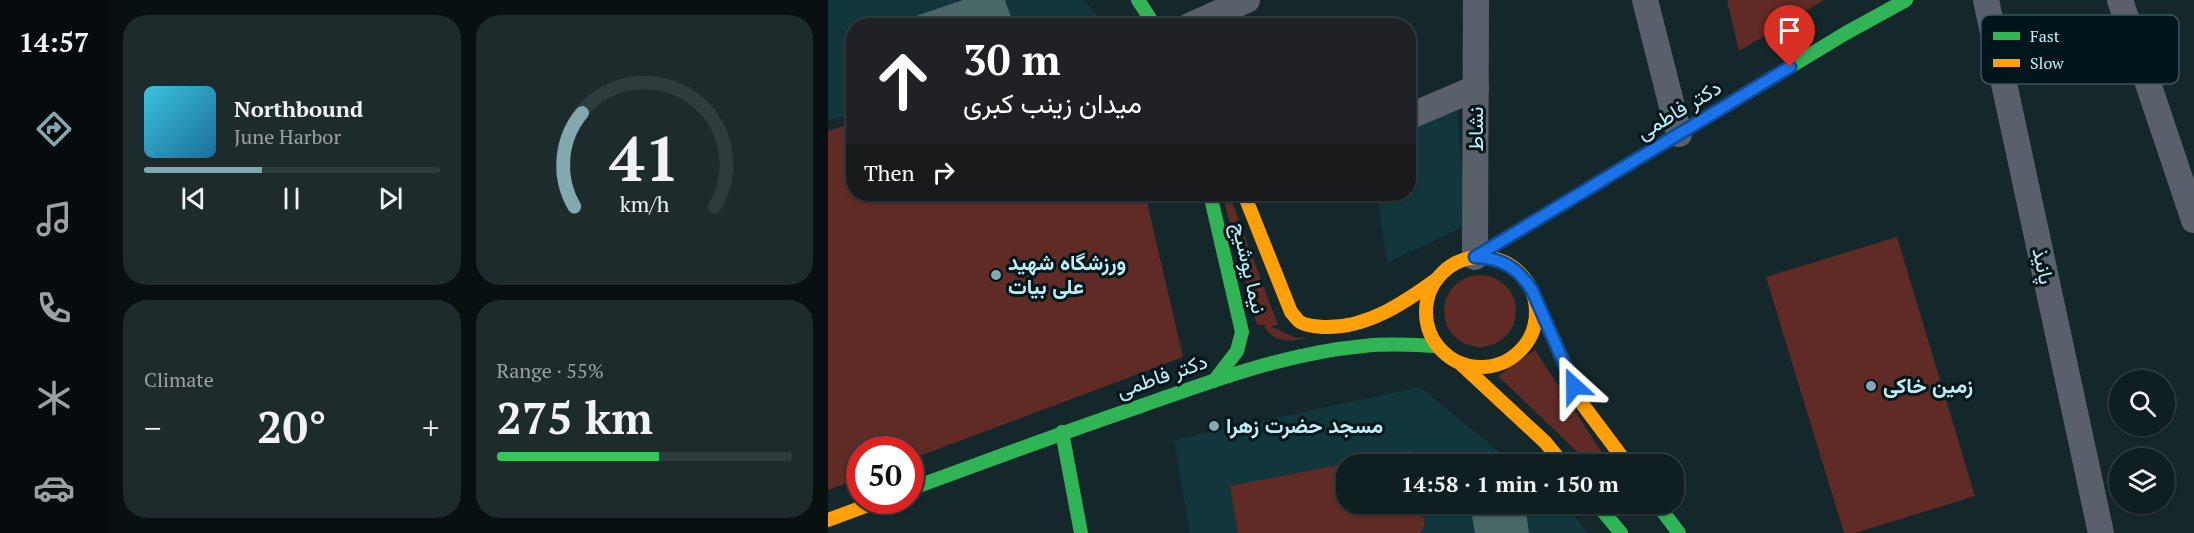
<!DOCTYPE html>
<html lang="en">
<head>
<meta charset="utf-8">
<style>
	:root { --surface:#0f1e20; --page:#1d2b2d; --text:#f1f3f6; --muted:#9ba2a5; --line:#2f3c3e; --accent:#82a9b0 }
	body { margin:0; font-family:"PT Serif",Vazirmatn,serif; background:var(--page); color:var(--text); height:100vh; display:flex; flex-direction:column; font-size:22px; white-space:nowrap }
	* { box-sizing:border-box; margin:0 }
	p { font-size:20px; color:var(--muted) }
	.icon { flex:none; width:33px; height:33px; fill:none; stroke:currentColor; stroke-width:2; stroke-linecap:round; stroke-linejoin:round }
	.map { position:relative; flex:1; overflow:hidden }
	.sheet { display:flex; flex-direction:column; gap:15px; padding:15px; background:#081012; width:720px }
	.sheet>* { flex:none }
	.hud { position:absolute; left:18px; top:18px; width:570px; height:183px; border-radius:24px; box-shadow:0 2px 4px #0004,0 0 0 2px var(--line); background:#202124; color:#fff; overflow:hidden }
	.tools { position:absolute; left:1281px; top:370px; display:grid; gap:12px }
	.tools a { display:grid; place-items:center; width:66px; height:66px; border-radius:50%; background:var(--surface); box-shadow:0 2px 4px #0004,0 0 0 2px var(--line); font-size:30px }
	.speed { position:absolute; left:18px; top:436px; display:flex; gap:12px; font-size:30px; font-weight:700; text-align:center }
	.speed>* { display:grid; place-content:center; width:78px; height:78px; border-radius:50%; background:var(--surface); box-shadow:0 2px 4px #0004,0 0 0 2px var(--line); line-height:1 }
	.speed .limit { border:9px solid #d22; background:#fff; color:#111 }
	.pin { position:absolute; display:grid; place-items:center; width:51px; height:51px; color:#fff; margin:-62px -26px; border-radius:50% 50% 50% 0; rotate:-45deg; box-shadow:0 0 6px #0007 }
	.pin .icon { rotate:45deg }
	.me { position:absolute; width:66px; margin:-33px; rotate:336deg; stroke-linejoin:round; filter:drop-shadow(0 0 4px #0008) }
	.turn { display:flex; align-items:center; gap:21px; height:126px; padding:0 18px; font-size:27px }
	.turn .icon { width:78px; height:78px; stroke-width:2.5 }
	.turn b { display:block; font-size:42px; line-height:51px }
	.then { display:flex; align-items:center; height:57px; padding:0 18px; background:#0003; gap:12px; font-size:22px }
	.big { font-size:45px; font-weight:600; line-height:1.1 }
	.sheet .card { flex:1; display:flex; flex-direction:column; justify-content:center; gap:9px; min-width:0; padding:0 21px; border-radius:24px; background:var(--page) }
	.sheet .dial { align-items:center; gap:0 }
	.dial svg { height:156px; overflow:visible; fill:none; stroke:var(--line); stroke-width:7; stroke-linecap:round; text-anchor:middle }
	.dial text { fill:var(--text); stroke:none }
	.song { display:flex; align-items:center; gap:18px }
	.cover { width:72px; height:72px; border-radius:9px; background:linear-gradient(135deg,hsl(190 70% 55%),hsl(200 70% 35%)) }
	.played { height:6px; border-radius:3px; background:linear-gradient(90deg,var(--accent) 40%,var(--line) 40%) }
	.keys { display:flex; justify-content:space-around; direction:ltr }
	.heat { display:flex; justify-content:space-between; align-items:center; font-size:33px; direction:ltr }
	.charge { height:9px; border-radius:4px; background:linear-gradient(90deg,#34c759 55%,var(--line) 0) }
	.sheet .tiles { flex:1; display:grid; gap:15px; grid-template-columns:repeat(2,1fr) }
	.trip { position:absolute; left:508px; top:454px; width:348px; height:60px; border-radius:24px; background:var(--surface); box-shadow:0 2px 4px #0004,0 0 0 2px var(--line); font-weight:600; line-height:60px; text-align:center }
	main { display:flex; flex:1; min-height:0 }
	.dock { display:flex; flex-direction:column; width:108px; justify-content:space-around; align-items:center; background:#060c0d; color:var(--muted) }
	.dock .icon { width:42px; height:42px }
	.dock .active { color:var(--accent) }
	.dock b { font-size:27px; color:var(--text) }
	.map>svg:first-child { display:block }
	.built { fill:#11373c }
	.green { fill:#612b25 }
	.building { fill:#496767 }
	.lines { fill:none; stroke-linecap:round; stroke-linejoin:round }
	.street { stroke:#5a6069; stroke-width:26 }
	.fast { stroke:#30b455; stroke-width:14 }
	.slow { stroke:#ff9f0a; stroke-width:14 }
	.route-casing { stroke:#114b97; stroke-width:15 }
	.route { stroke:#1a73e8; stroke-width:10 }
	.poi-dot { fill:#82a9b0; stroke:#01161a; stroke-width:2 }
	.labels { text-anchor:middle; stroke-width:6; stroke-linejoin:round; paint-order:stroke }
	.street-label { font-size:21px; fill:#beeff7; stroke:#01161a }
	.poi-label { font-size:21px; font-weight:bold; fill:#beeff7; stroke:#01161a; text-anchor:start }
	.key { fill:#01161a; stroke:#3a575c; stroke-width:1.5 }
	.key-label { font-size:16px; fill:#beeff7 }
</style>
</head>
<body>
<main>
<nav class="dock">
<b>14:57</b>
<svg class="icon active" aria-label="directions" viewBox="0 0 24 24"><path d="M12 3l9 9-9 9-9-9zM9 14v-3h6M13 9l2 2-2 2"/></svg>
<svg class="icon" aria-label="music" viewBox="0 0 24 24"><path d="M9 18V5l10-2v13"/><circle cx="6" cy="18" r="3"/><circle cx="16" cy="16" r="3"/></svg>
<svg class="icon" aria-label="phone" viewBox="0 0 24 24"><path d="M5 4h4l2 5-3 2q2 4 5 5l2-3 5 2v4C11 20 4 13 5 4z"/></svg>
<svg class="icon" aria-label="climate" viewBox="0 0 24 24"><path d="M12 3v18M4 7l16 10M4 17L20 7"/></svg>
<svg class="icon" aria-label="car" viewBox="0 0 24 24"><path d="M5 17H2v-5l4-1 3-4h7l3 4 3 1v5h-3M9 17h6M6 11h13"/><circle cx="7" cy="17" r="2"/><circle cx="17" cy="17" r="2"/></svg>
</nav>
<section class="sheet">
<div class="tiles">
<div class="card">
<div class="song"><i class="cover"></i><div><b>Northbound</b><p>June Harbor</p></div></div>
<div class="played"></div>
<div class="keys"><svg class="icon" aria-label="previous" viewBox="0 0 24 24"><path d="M18 5L8 12l10 7zM5 5v14"/></svg><svg class="icon" aria-label="pause" viewBox="0 0 24 24"><path d="M8 5v14M16 5v14"/></svg><svg class="icon" aria-label="next" viewBox="0 0 24 24"><path d="M6 5l10 7-10 7zM19 5v14"/></svg></div>
</div>
<div class="card dial"><svg viewBox="0 0 100 80">
<path d="M14 69A42 42 0 1 1 86 69"/>
<path d="M14 69A42 42 0 0 1 18 21" stroke="#82a9b0"/>
<text x="50" y="56" font-size="32" font-weight="700">41</text>
<text x="50" y="72" font-size="11">km/h</text>
</svg></div>
<div class="card"><p>Climate</p>
<div class="heat"><a>−</a><b class="big">20°</b><a>+</a></div>
</div>
<div class="card"><p>Range · 55%</p><b class="big">275 km</b><div class="charge"></div></div>
</div>
</section>
<div class="map">
<svg width="1366" height="533" viewBox="0 0 1366 533">
	<rect width="100%" height="100%" fill="#14282b"/>
	<g class="built">
		<path d="M 0,0 L 256,0 L 277,25 L 26,26 L 25,113 L 0,121 Z"/>
		<path d="M 629,108 L 638,225 L 559,263 L 549,194 L 580,194 L 581,126 Z"/>
		<path d="M 592,387 L 687,465 L 519,465 L 519,504 L 734,504 L 745,513 L 759,533 L 362,533 L 346,440 Z"/>
	</g>
	<g class="green">
		<path d="M 899,0 L 996,0 L 911,51 Z"/>
		<path d="M 25,123 L 26,194 L 317,194 L 355,357 L 83,459 L 82,450 L 32,450 L 31,478 L 0,490 L 0,131 Z"/>
		<path d="M 394,194 L 401,194 L 450,325 L 442,326 L 468,338 L 481,337 C 463,343 448,343 436,327 L 438,325 L 429,325 Z"/>
		<path d="M 1069,237 L 1147,496 L 1027,533 L 1016,533 L 938,277 Z"/>
		<circle cx="652" cy="311" r="36"/>
		<path d="M 707,350 L 782,465 L 763,465 L 670,376 Z"/>
		<path d="M 583,451 L 585,465 L 519,465 L 519,504 L 593,504 L 597,525 L 592,533 L 410,533 L 402,486 Z"/>
	</g>
	<g class="building">
		<path d="M 135,0 L 177,0 L 186,26 L 70,26 L 70,22 Z"/>
		<path d="M 642,504 L 697,504 L 701,533 L 647,533 Z"/>
	</g>
	<g class="lines">
		<g class="street">
			<path d="M 817,0 L 851,134"/>
			<path d="M 1158,0 L 1273,533"/>
			<path d="M 1292,0 L 1366,220"/>
			<path d="M 361,26 L 419,0"/>
			<path d="M 580,117 L 648,88"/>
			<path d="M 647,257 L 648,0"/>
		</g>
		<g class="fast">
			<path d="M 310,0 L 327,26"/>
			<path d="M 382,194 L 414,332 L 409,351 L 386,381"/>
			<path d="M 647,257 L 1018,33 L 1078,0"/>
			<path d="M 234,432 L 253,533"/>
			<path d="M 82,489 C 159,461 236,432 313,406 C 386,380 459,353 536,346 C 561,343 585,345 609,346"/>
			<path d="M 769,504 L 793,533"/>
			<path d="M 829,504 L 851,533"/>
		</g>
		<g class="slow">
			<path d="M 416,194 L 463,312 C 466,315 469,320 472,322 C 478,326 488,326 495,327 C 538,329 576,303 609,279"/>
			<circle cx="653" cy="312" r="55"/>
			<path d="M 708,300 L 755,405 L 800,465"/>
			<path d="M 632,363 L 717,442 L 736,465"/>
			<path d="M 0,520 L 51,501"/>
		</g>
	</g>
	<g class="lines">
		<defs>
			<path id="route" d="M 746,386 L 704,290 C 690,268 674,258 647,257 L 962,67"/>
		</defs>
		<use href="#route" class="route-casing"/>
		<use href="#route" class="route"/>
	</g>
	<g class="poi-dot">
		<circle cx="168" cy="275" r="6"/>
		<circle cx="1043" cy="386" r="6"/>
		<circle cx="386" cy="426" r="6"/>
	</g>
	<g class="labels">
		<g class="street-label">
			<text transform="translate(851 110) rotate(-31)" y="7">دکتر فاطمی</text>
			<text transform="translate(648 129) rotate(-90)" y="7">نشاط</text>
			<text transform="translate(1215 266) rotate(78)" y="7">پانیذ</text>
			<text transform="translate(421 268) rotate(77)" y="7">نیما یوشیج</text>
			<text transform="translate(334 376) rotate(-19)" y="7">دکتر فاطمی</text>
		</g>
		<g class="poi-label">
			<text x="180" y="270">ورزشگاه شهید<tspan x="180" dy="24">علی بیات</tspan></text>
			<text x="1055" y="393">زمین خاکی</text>
			<text x="398" y="433">مسجد حضرت زهرا</text>
		</g>
	</g>
	<rect x="1153" y="15" width="198" height="69" rx="9" class="key"/>
	<rect x="1165" y="32" width="27" height="8" fill="#30b455"/>
	<rect x="1165" y="59" width="27" height="8" fill="#ff9f0a"/>
	<g class="key-label">
		<text x="1202" y="42">Fast</text>
		<text x="1202" y="69">Slow</text>
	</g>
</svg>
<div class="tools">
<a><svg class="icon" aria-label="search" viewBox="0 0 24 24"><circle cx="10" cy="10" r="6"/><path d="M15 15l6 6"/></svg></a>
<a><svg class="icon" aria-label="layers" viewBox="0 0 24 24"><path d="M12 4l9 5-9 5-9-5zM3 14l9 5 9-5"/></svg></a>
</div>
<div class="speed"><div class="limit">50</div></div>
<div class="pin" style="left:962px;top:67px;background:#d93025"><svg class="icon" aria-label="arrive" viewBox="0 0 24 24"><path d="M6 21V4h12l-3 4 3 4H6"/></svg></div>
<svg class="me" style="left:746px;top:386px" viewBox="-20 -20 40 40"><path d="M0-17L14 15 0 8-14 15z" fill="#1a73e8" stroke="#fff" stroke-width="4"/></svg>
<div class="trip">14:58 · 1 min · 150 m</div>
<div class="hud">
<div class="turn"><svg class="icon" aria-label="ahead" viewBox="0 0 24 24"><path d="M12 20V5M6 11l6-6 6 6"/></svg><div><b>30 m</b>میدان زینب کبری</div></div>
<div class="then">Then<svg class="icon" aria-label="right" viewBox="0 0 24 24"><path d="M7 20v-9h11M14 6l5 5-5 5"/></svg></div>
</div>
</div>
</main>
</body>
</html>
